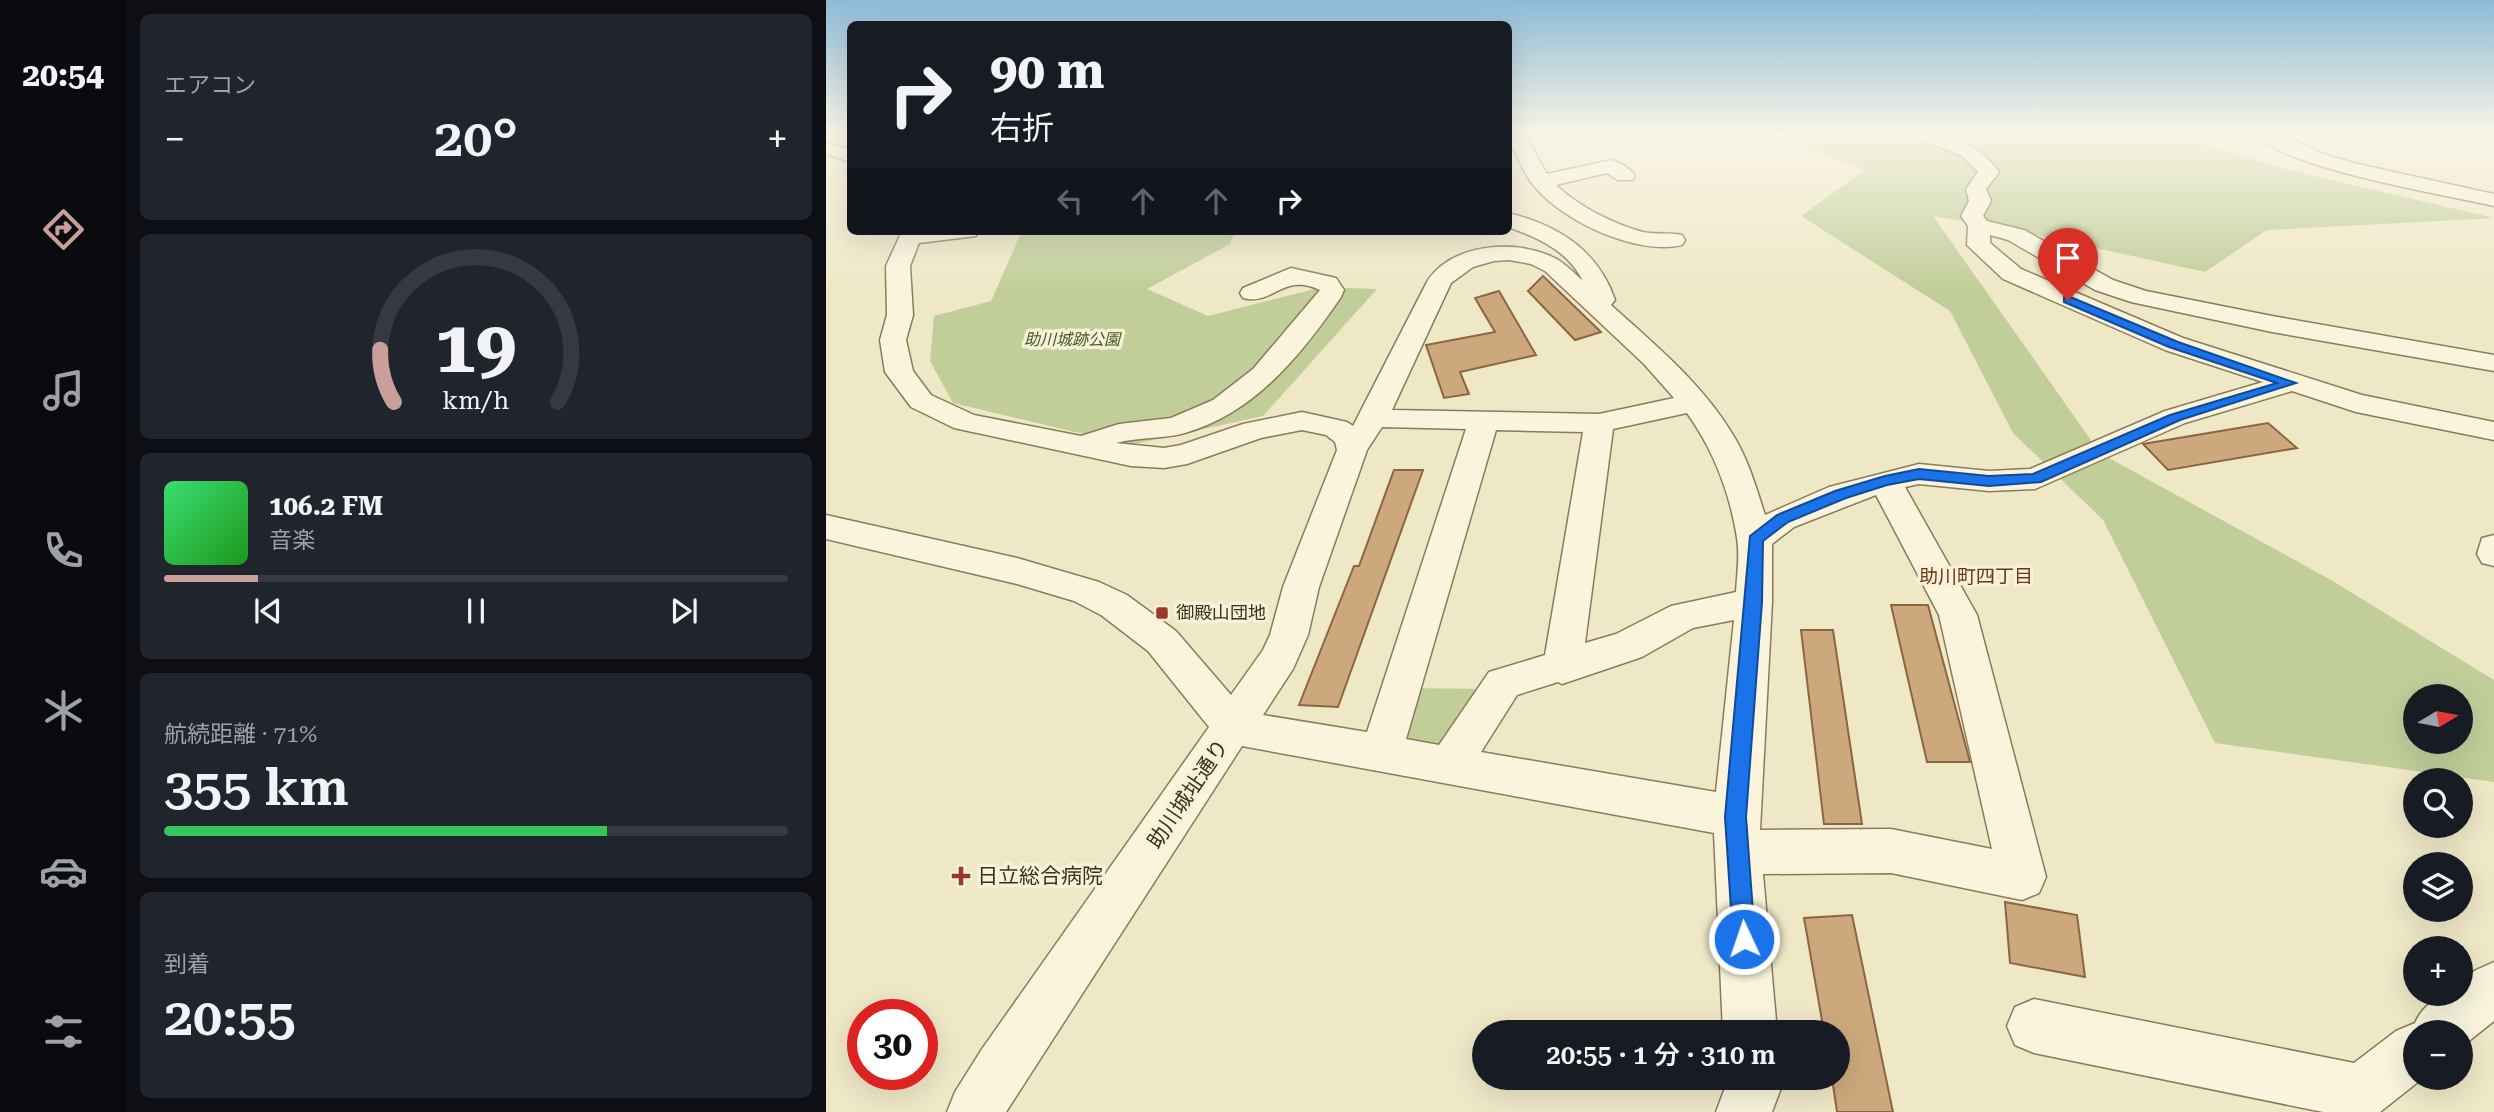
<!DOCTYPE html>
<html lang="ja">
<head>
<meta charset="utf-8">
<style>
	:root { --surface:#171b24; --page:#20242c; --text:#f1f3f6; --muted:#9ea1a6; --line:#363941; --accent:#ca9f9b }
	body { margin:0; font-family:"Roboto Serif","Noto Sans JP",serif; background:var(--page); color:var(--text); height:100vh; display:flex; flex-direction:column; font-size:26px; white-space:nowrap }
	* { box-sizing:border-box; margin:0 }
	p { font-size:23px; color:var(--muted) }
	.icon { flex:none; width:38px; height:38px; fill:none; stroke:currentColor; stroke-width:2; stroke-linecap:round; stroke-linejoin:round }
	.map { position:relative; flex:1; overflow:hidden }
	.sheet { display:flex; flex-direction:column; gap:14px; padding:14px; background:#0d0f14; width:700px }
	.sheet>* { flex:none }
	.top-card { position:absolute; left:21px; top:21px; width:665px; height:214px; border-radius:10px; box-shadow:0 7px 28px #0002; background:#171b24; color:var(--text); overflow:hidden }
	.needle { width:46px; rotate:80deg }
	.controls { position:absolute; left:1577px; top:684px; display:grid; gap:14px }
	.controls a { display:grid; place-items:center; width:70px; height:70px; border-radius:50%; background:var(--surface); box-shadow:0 7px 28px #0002; font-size:35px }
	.speed { position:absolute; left:21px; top:999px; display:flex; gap:14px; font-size:35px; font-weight:700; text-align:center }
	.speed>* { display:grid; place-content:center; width:91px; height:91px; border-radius:50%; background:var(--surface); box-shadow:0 7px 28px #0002; line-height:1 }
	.speed .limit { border:10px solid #d22; background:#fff; color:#111 }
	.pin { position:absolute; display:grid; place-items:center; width:60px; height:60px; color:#fff; margin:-72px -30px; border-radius:50% 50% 50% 0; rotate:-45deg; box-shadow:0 0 7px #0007 }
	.pin .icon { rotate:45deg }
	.me { position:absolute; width:77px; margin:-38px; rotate:357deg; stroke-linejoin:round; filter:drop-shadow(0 0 5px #0008) }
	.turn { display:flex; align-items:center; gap:24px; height:147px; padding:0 28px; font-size:32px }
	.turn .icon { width:91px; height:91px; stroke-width:2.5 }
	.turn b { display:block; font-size:49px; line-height:60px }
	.lanes { display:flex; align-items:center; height:66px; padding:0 28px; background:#0003; justify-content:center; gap:35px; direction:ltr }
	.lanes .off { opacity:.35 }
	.big { font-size:52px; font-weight:600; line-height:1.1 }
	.sheet .widget { flex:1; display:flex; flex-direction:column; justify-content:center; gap:10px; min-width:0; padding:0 24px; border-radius:10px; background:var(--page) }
	.sheet .dial { align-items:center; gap:0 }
	.dial svg { height:182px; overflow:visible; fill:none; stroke:var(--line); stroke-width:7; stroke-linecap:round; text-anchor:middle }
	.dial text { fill:var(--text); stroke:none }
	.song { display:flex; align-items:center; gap:21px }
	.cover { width:84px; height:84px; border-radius:10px; background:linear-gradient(135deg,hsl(140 70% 55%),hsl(120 70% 35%)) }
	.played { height:7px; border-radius:4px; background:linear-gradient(90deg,var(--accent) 15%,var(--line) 15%) }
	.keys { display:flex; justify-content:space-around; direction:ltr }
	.heat { display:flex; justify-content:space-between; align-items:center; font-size:38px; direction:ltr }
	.charge { height:10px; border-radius:5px; background:linear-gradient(90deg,#34c759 71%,var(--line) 0) }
	.trip { position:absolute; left:646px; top:1020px; width:378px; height:70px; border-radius:35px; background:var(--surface); box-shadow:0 7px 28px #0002; font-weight:600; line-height:70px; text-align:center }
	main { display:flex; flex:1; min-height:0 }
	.menu { display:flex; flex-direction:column; width:126px; justify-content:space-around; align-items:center; background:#090b0e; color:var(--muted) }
	.menu .icon { width:49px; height:49px }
	.menu .active { color:var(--accent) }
	.menu b { font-size:32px; color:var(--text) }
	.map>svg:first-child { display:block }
	.green { fill:#c1ce9a; fill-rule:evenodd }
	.building { fill:#cda87c; stroke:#8b6741; stroke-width:2 }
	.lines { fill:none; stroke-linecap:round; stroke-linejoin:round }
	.minor-casing { stroke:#8b7b5c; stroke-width:3 }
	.minor { fill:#f9f4db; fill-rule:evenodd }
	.route { fill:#1a73e8; stroke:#114b97; stroke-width:2 }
	.poi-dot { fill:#9b382b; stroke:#f6f1d7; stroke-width:2.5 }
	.labels { text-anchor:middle; stroke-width:7; stroke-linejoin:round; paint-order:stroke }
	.far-park-label { font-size:16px; font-style:italic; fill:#455826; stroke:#f6f1d7 }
	.poi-label { font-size:18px; fill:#3b3020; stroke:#f6f1d7; text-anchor:start }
	.neighbourhood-label { font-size:19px; fill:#68371e; stroke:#f6f1d7 }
	.near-street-label { font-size:21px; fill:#3b3020; stroke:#f6f1d7 }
	.near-poi-label { font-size:21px; fill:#3b3020; stroke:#f6f1d7; text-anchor:start }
</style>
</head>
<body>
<main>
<nav class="menu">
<b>20:54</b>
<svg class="icon active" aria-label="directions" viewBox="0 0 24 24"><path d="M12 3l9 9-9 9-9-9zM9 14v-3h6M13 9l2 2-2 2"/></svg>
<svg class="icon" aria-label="music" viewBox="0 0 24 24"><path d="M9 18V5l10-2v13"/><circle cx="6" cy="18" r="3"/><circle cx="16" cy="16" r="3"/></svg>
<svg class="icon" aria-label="phone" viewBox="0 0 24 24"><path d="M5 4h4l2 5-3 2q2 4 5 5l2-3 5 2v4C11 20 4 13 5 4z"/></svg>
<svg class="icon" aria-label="climate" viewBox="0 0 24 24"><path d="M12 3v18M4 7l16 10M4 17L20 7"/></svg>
<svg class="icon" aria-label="car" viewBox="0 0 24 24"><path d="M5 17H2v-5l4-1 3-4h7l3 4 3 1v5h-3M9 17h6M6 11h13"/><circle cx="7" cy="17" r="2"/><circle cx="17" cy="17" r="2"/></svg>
<svg class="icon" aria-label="filters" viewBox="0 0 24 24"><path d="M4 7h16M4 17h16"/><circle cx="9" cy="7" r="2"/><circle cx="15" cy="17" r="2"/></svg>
</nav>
<section class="sheet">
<div class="widget"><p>エアコン</p>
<div class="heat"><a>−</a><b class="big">20°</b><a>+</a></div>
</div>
<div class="widget dial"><svg viewBox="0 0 100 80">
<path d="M14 69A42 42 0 1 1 86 69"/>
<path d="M14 69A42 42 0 0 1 8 46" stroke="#ca9f9b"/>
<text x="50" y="56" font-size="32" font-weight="700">19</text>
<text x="50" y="72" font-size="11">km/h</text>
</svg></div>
<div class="widget">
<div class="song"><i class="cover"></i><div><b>106.2 FM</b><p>音楽</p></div></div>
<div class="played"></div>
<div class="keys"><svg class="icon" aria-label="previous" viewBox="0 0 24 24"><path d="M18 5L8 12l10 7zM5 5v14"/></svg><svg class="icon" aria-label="pause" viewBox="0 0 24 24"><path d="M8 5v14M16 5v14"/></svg><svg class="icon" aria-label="next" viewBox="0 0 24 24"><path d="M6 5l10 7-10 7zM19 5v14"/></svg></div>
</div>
<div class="widget"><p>航続距離 · 71%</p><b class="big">355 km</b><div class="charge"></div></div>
<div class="widget"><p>到着</p><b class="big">20:55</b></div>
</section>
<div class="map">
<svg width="1668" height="1112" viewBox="0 0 1668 1112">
	<rect width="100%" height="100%" fill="#efe8c7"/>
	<g class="green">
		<path d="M 944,132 L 1337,132 L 1459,169 L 1668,218 L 1441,230 L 1379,272 L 1198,232 L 1107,216 L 1274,453 L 1505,580 L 1668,680 L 1668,782 L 1389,743 L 1277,520 L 1187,433 L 1124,311 L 975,216 L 1039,170 ZM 1589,696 L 1634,696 L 1634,742 L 1589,742 Z"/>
		<path d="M 196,231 L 409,231 L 404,244 L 321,289 L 382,316 L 497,287 L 551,289 L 437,416 L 304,445 L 127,403 L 104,361 L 108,316 L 165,301 Z"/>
		<path d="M 579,688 L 667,689 L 620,761 L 558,751 Z"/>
	</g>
	<g class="building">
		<path d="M 717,276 L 775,332 L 749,340 L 702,291 Z"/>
		<path d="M 673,291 L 710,355 L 634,372 L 643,394 L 618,398 L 600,345 L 669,332 L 649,298 Z"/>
		<path d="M 1442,423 L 1471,448 L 1342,470 L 1317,444 Z"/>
		<path d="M 568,470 L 597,470 L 512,707 L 473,705 L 528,566 L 533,566 Z"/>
		<path d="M 1065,605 L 1102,605 L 1144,762 L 1101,762 Z"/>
		<path d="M 975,630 L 1007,630 L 1036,824 L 998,824 Z"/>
		<path d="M 1179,902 L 1251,915 L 1259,977 L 1184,963 Z"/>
		<path d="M 1026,915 L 1067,1112 L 1011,1112 L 1006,1078 L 1012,1078 L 1012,1032 L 998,1032 L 978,918 Z"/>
	</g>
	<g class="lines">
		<defs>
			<g id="minor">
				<path d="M 1086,132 C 1120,132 1152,143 1173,172 L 1160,189 L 1165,201 L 1157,216 L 1161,221 L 1198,230 L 1287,280 L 1320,291 L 1446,316 L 1668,355 L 1668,371 L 1446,332 L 1305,302 L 1269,290 L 1182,240 L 1164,235 L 1164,243 L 1195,269 L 1357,338 L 1536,395 L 1668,422 L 1668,440 L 1530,412 L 1466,391 L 1359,423 L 1209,489 L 1163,491 L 1093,484 L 1079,487 L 1151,615 L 1220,877 L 1213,893 L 1196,900 L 1065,873 L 937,874 L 951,1032 L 897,1032 L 888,833 L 416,746 L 180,1112 L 121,1112 L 129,1092 L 156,1049 L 383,727 L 322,651 L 275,615 L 248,601 L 191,584 L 0,539 L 0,515 L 191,558 L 273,582 L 301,595 L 350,631 L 405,695 L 437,650 L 444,635 L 457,587 L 511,450 L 509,442 L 500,435 L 476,430 L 435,438 L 361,464 L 338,468 L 305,466 L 128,428 L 85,407 L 59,372 L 54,340 L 61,315 L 60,266 L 76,231 L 153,231 L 150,236 L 93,243 L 84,266 L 87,315 L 80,340 L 87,371 L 105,395 L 148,415 L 255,436 L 293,424 L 345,418 L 387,400 L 427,369 L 494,290 C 457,272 447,306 417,298 L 414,293 L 417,288 L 465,268 L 510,278 L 518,290 L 515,297 C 476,354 429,413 359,433 C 337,439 313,437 290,443 L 338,448 L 355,445 L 417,424 L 476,412 L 521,422 L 527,426 L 602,280 C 627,244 685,240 722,255 C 736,260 746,271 757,281 C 742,251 713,238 682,227 L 682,213 C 732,225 772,250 789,300 L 785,305 C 828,344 877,384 907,435 C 922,459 930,487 939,515 L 1003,487 L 1093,464 L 1163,471 L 1204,469 L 1339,411 L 1437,382 L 1339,350 L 1177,279 L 1141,245 L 1142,226 L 1135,216 L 1143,201 L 1140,189 L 1152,172 L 1136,156 L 1088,136 ZM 683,260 L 705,264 L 719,271 L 818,364 L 848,398 L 773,414 L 566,410 L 625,283 L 647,267 L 668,261 ZM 861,413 C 887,449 904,493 911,538 C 914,555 911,575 910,592 L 845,606 L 790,634 L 759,643 L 787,429 ZM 556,427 L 640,429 L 541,732 L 437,715 L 467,669 L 482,635 L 493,587 L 541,450 ZM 670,430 L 757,432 L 719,655 L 663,672 L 613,745 L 580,739 ZM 1050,495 L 1113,615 L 1166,849 L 1065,829 L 934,830 L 946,602 L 946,544 L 968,527 ZM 908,620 L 890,792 L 655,752 L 691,695 L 732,682 L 736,684 L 816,657 L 867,628 Z"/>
				<path d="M 1427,132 L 1451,132 L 1498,154 L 1527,163 L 1668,194 L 1668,206 C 1617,194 1457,169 1427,132 Z"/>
				<path d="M 692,133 L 699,135 L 721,174 L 785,160 C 794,162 804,168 809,176 L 806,180 L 792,180 L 781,173 L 730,185 C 752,206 787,224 817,232 C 830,235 843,232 856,235 L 859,240 L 856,245 C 811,256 737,221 709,187 C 697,174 691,154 683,139 Z"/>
				<path d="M 0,142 L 24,150 L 24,162 L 0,154 Z"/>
				<path d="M 1668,535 L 1668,566 L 1656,563 L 1651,554 L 1656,538 Z"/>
				<path d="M 1668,962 L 1668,1021 L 1634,1048 L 1634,1032 L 1589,1032 L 1589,1078 L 1597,1078 L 1554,1112 L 1497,1112 L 1208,1053 L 1189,1045 L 1181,1026 L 1189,1007 L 1208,999 L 1528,1063 L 1570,1031 L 1589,1023 C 1597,1004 1615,994 1634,994 L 1634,981 L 1650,970 Z"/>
				<path d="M 899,1078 L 955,1078 L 955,1088 L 946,1112 L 890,1112 L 899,1088 Z"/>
			</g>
		</defs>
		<use href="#minor" class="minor-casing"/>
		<use href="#minor" class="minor"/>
	</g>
	<linearGradient id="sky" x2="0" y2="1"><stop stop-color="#8ebad7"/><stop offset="0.46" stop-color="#f8f5e6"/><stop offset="1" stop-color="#f8f5e6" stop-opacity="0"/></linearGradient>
	<rect width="1668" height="288" fill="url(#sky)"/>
	<path class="route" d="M 1242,296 L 1352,342 L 1470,383 L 1354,420 L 1215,482 L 1163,486 L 1093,479 L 1061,485 L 1020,498 L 962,522 L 937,541 L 936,602 L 920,817 L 929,939 L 926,947 L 918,951 L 910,947 L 907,939 L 899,817 L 924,536 L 951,515 L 1009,491 L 1059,476 L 1093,469 L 1163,476 L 1207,474 L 1344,415 L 1451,383 L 1343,347 L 1238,302 L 1238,297 Z"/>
	<g class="poi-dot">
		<rect x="329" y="606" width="14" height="14" rx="3.5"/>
		<path d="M131.5 865.5h7v7h7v7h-7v7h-7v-7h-7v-7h7z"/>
	</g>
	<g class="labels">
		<g class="far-park-label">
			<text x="246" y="345">助川城跡公園</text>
		</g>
		<g class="poi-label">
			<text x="350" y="619">御殿山団地</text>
		</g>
		<g class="neighbourhood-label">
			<text x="1150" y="583">助川町四丁目</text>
		</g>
		<g class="near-street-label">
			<text transform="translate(362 794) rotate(-56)" y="7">助川城址通り</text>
		</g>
		<g class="near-poi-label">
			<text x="151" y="883">日立総合病院</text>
		</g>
	</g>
</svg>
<div class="controls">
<a><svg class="needle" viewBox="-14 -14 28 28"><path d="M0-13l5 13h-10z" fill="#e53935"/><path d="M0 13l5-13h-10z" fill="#9ea1a6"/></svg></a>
<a><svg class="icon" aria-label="search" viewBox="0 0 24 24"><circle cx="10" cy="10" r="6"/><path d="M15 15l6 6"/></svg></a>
<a><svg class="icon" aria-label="layers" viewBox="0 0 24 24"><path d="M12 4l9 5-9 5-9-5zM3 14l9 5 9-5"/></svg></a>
<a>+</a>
<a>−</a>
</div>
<div class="speed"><div class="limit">30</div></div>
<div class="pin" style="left:1242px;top:300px;background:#d93025"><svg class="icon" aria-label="arrive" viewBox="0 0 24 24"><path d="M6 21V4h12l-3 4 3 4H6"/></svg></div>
<svg class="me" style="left:918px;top:939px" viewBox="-20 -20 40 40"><circle r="17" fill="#1a73e8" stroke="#fff" stroke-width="3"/><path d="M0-11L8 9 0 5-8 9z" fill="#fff"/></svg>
<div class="trip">20:55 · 1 分 · 310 m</div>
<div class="top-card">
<div class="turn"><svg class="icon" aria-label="right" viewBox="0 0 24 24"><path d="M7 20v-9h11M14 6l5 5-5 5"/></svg><div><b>90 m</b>右折</div></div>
<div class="lanes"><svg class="icon off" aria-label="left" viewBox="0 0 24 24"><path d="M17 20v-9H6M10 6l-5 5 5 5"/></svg><svg class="icon off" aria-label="ahead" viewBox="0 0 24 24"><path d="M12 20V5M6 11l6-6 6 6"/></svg><svg class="icon off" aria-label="ahead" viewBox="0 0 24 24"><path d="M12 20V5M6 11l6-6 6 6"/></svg><svg class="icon" aria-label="right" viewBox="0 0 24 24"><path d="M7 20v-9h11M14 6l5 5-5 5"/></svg></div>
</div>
</div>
</main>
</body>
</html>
